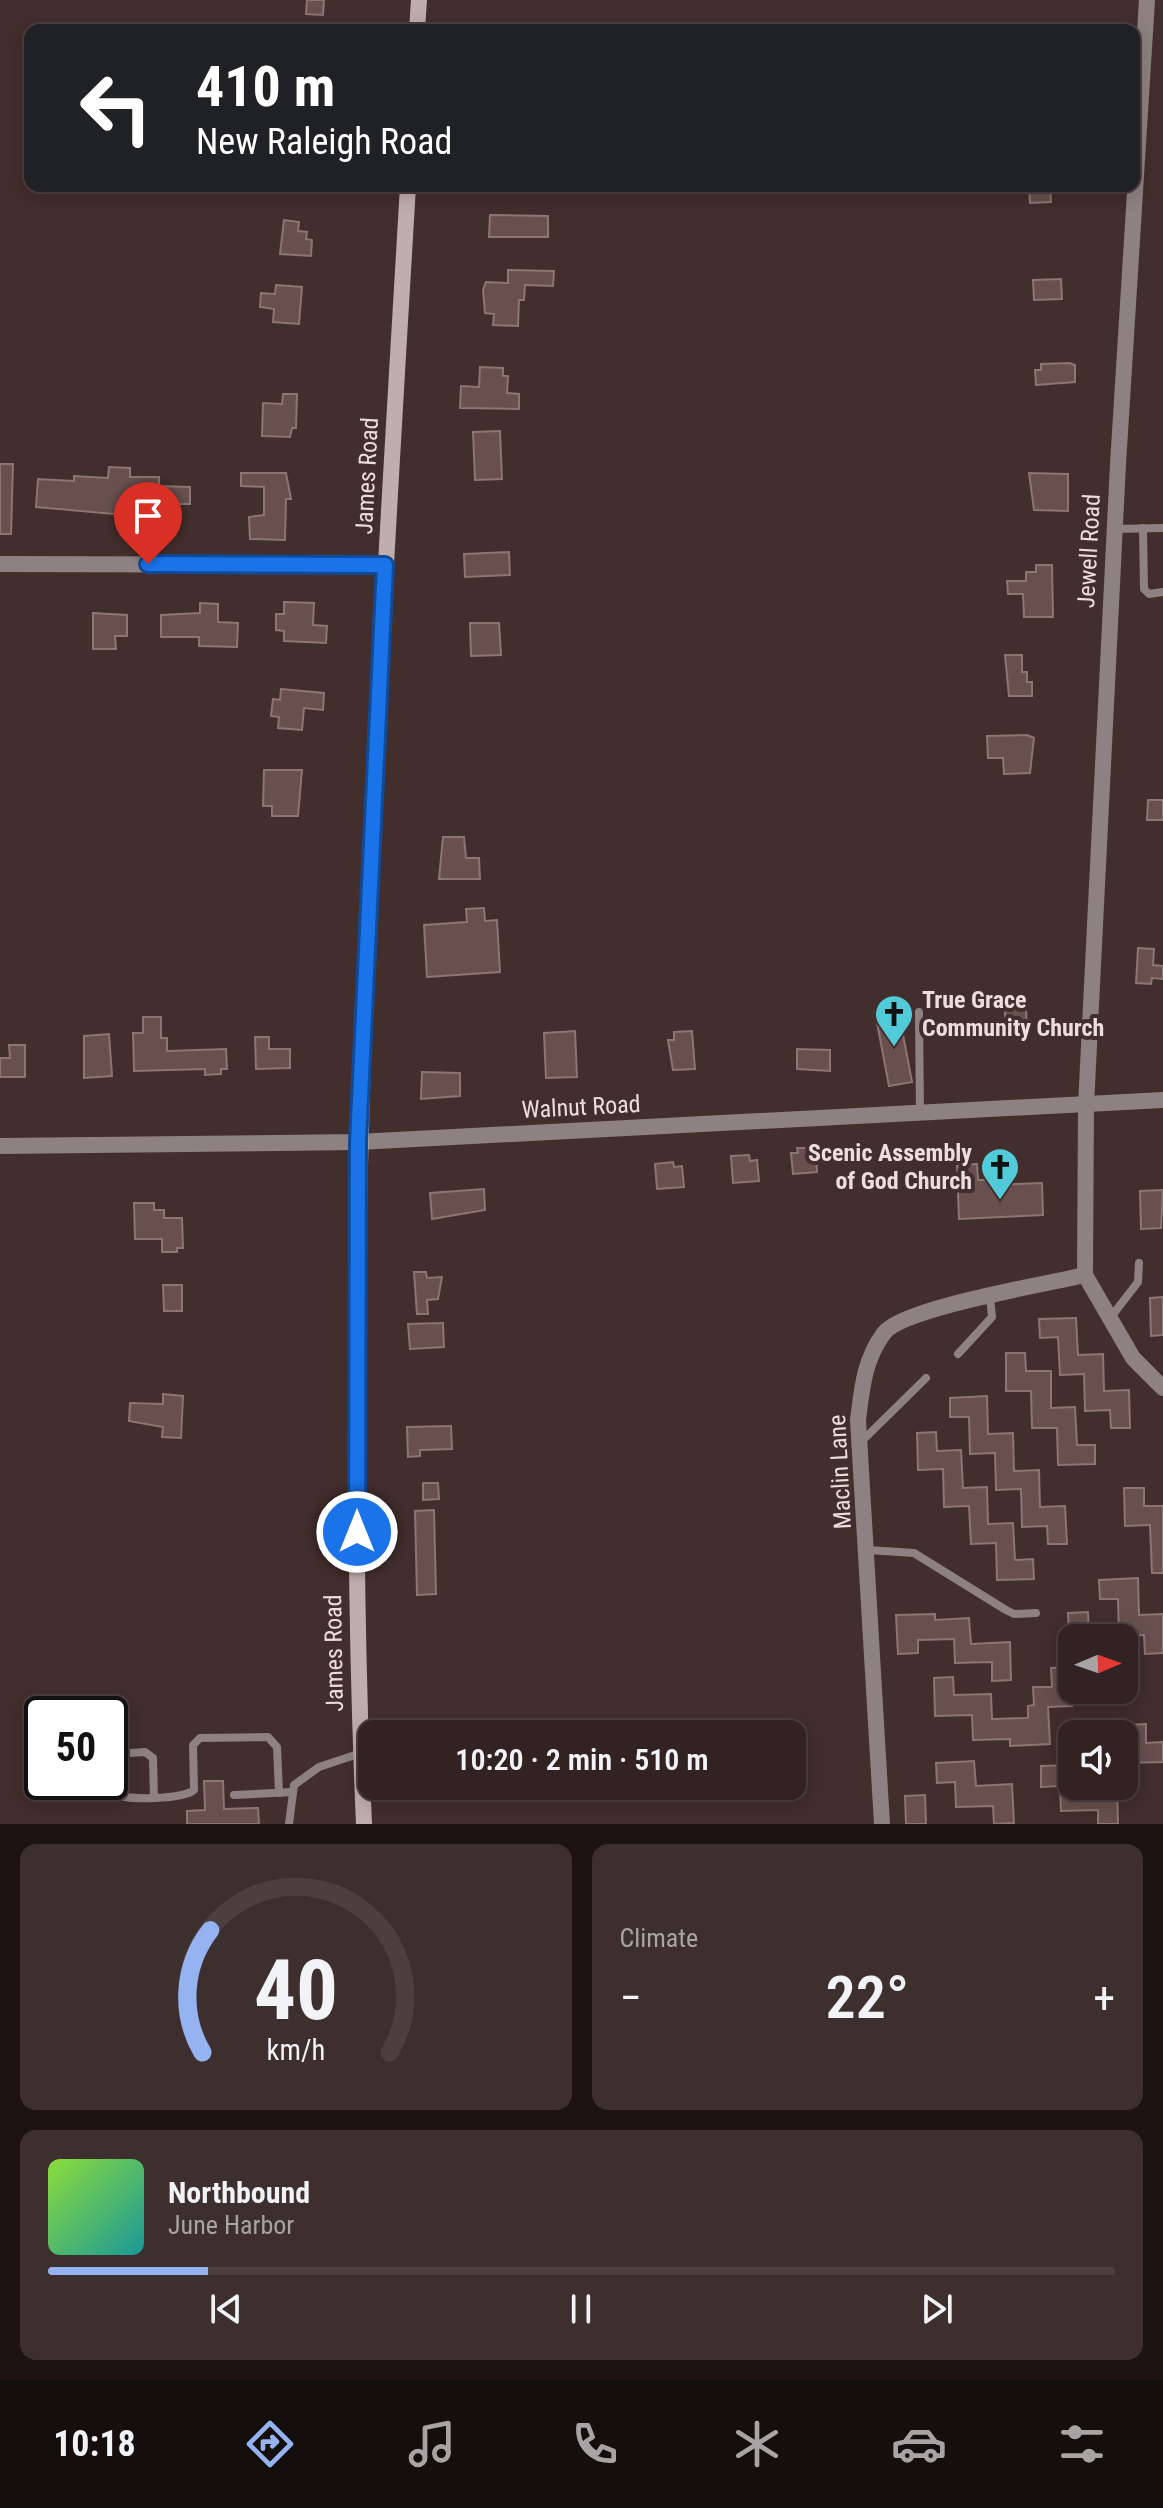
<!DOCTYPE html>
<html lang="en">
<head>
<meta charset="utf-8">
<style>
	:root { --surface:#322221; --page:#3d2f2e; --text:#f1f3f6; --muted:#a8a4a5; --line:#4d3f3f; --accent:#95b2f1 }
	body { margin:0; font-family:"Roboto Condensed",sans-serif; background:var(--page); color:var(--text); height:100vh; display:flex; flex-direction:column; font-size:30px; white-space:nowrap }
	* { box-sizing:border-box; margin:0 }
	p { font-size:26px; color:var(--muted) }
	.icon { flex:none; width:44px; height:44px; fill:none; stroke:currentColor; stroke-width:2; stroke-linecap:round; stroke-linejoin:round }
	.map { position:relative; height:1824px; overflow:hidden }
	.sheet { display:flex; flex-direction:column; gap:20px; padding:20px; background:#1c1312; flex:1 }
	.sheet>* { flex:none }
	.guide { position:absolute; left:24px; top:24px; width:1116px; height:168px; border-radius:16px; box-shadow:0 4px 20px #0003,0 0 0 2px var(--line); background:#202124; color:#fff; overflow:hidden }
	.needle { width:52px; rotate:88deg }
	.fabs { position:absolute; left:1058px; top:1624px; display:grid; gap:16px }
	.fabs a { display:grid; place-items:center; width:80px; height:80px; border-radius:16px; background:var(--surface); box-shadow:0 4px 20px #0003,0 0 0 2px var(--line); font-size:40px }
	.speed { position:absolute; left:24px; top:1696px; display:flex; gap:16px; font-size:40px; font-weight:700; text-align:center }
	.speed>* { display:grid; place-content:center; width:104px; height:104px; border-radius:50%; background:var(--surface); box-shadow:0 4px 20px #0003,0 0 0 2px var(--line); line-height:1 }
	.speed .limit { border:4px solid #111; border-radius:12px; background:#fff; color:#111 }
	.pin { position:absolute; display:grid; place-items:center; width:68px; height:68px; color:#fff; margin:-82px -34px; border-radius:50% 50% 50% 0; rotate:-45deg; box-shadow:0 0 8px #0007 }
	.pin .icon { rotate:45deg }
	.me { position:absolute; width:88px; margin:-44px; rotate:0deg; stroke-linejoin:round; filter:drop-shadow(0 0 6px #0008) }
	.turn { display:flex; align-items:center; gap:28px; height:168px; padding:0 40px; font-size:36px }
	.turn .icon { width:104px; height:104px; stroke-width:2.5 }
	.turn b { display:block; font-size:56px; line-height:68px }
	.big { font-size:60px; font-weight:600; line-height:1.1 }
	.sheet .tile { flex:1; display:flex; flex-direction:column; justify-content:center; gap:12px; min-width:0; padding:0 28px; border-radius:16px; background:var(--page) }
	.sheet .dial { align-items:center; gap:0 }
	.dial svg { height:208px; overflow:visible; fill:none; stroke:var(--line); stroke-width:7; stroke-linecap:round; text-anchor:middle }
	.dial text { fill:var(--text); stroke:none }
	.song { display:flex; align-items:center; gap:24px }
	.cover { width:96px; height:96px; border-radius:12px; background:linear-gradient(135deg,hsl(90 70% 55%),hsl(180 70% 35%)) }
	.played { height:8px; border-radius:4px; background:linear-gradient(90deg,var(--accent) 15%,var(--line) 15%) }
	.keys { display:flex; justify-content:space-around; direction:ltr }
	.heat { display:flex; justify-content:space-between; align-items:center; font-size:44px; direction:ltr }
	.sheet .tiles { flex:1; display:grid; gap:20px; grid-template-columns:1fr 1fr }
	.tile:last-child { grid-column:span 2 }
	.trip { position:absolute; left:358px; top:1720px; width:448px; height:80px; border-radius:16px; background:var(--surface); box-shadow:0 4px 20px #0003,0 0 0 2px var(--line); font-weight:600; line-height:80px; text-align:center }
	.tabs { display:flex; height:128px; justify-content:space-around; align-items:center; background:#140e0d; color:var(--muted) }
	.tabs .icon { width:56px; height:56px }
	.tabs .on { color:var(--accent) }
	.tabs b { font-size:36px; color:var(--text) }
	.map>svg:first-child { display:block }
	.building { fill:#67504e; stroke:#8d7572; stroke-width:2 }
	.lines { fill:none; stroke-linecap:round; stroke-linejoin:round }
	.lane { stroke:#8d8281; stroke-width:8 }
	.street { stroke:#8d8281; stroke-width:16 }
	.secondary { stroke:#c0aeac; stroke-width:16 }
	.route-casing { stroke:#114b97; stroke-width:20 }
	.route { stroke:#1a73e8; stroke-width:14 }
	.labels { text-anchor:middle; stroke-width:8; stroke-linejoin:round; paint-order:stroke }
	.street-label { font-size:24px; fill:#ecdedd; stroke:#422e2c }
	.poi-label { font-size:24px; font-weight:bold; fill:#ecdedd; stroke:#422e2c; text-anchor:start }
</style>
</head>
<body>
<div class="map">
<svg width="1163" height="1824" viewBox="0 0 1163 1824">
	<rect width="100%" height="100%" fill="#422e2c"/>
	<g class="building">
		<path d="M 307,0 L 324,0 L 323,15 L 306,14 Z"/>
		<path d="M 1029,186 L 1050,186 L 1051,202 L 1030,203 Z"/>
		<path d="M 490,215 L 548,216 L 548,237 L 489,237 Z"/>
		<path d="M 284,220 L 299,222 L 298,231 L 307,232 L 306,239 L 312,240 L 311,256 L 280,254 Z"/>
		<path d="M 508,270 L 554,271 L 553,286 L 525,285 L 524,300 L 519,300 L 518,326 L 493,325 L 494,314 L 485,313 L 483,290 L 486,282 L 508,283 Z"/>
		<path d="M 1061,279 L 1062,299 L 1034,300 L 1033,280 Z"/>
		<path d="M 276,285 L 302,287 L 299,324 L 273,322 L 274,309 L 260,307 L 261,293 L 275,294 Z"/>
		<path d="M 1069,363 L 1075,365 L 1075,382 L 1036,385 L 1035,370 L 1041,370 L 1041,364 Z"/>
		<path d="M 480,367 L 503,368 L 503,376 L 508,376 L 507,393 L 519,394 L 519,409 L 460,408 L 461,386 L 479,387 Z"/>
		<path d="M 283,394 L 297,394 L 296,428 L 292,428 L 290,437 L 262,436 L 263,403 L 282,404 Z"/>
		<path d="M 500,431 L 502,479 L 475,480 L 473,432 Z"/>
		<path d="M 0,464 L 13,464 L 11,534 L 0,534 Z"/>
		<path d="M 109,467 L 130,468 L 130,477 L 159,477 L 159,486 L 190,487 L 190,504 L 179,504 L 172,510 L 137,511 L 136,516 L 36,507 L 38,479 L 74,481 L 74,476 L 108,478 Z"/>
		<path d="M 241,473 L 286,473 L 291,499 L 286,499 L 285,540 L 250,539 L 249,517 L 264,515 L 264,487 L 241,486 Z"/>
		<path d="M 1029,473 L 1068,474 L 1068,511 L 1034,510 Z"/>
		<path d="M 509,552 L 510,575 L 465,577 L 464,554 Z"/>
		<path d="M 1036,565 L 1052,565 L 1053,617 L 1024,617 L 1023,594 L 1008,594 L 1007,581 L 1026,581 L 1026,572 L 1036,572 Z"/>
		<path d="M 284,602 L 314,603 L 313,625 L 327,626 L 326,643 L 284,641 L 284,631 L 276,630 L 276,614 L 284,614 Z"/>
		<path d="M 200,603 L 218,604 L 218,622 L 238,623 L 237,647 L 199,646 L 199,637 L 161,637 L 161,615 L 200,613 Z"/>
		<path d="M 93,613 L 127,615 L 127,636 L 115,636 L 116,649 L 93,649 Z"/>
		<path d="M 470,623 L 499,623 L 501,655 L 471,656 Z"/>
		<path d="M 1005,655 L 1022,655 L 1022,672 L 1027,672 L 1027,682 L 1032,682 L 1032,696 L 1009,696 Z"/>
		<path d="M 281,689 L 324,693 L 323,710 L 304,708 L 302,730 L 278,728 L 279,717 L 271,716 L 273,699 L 280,700 Z"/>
		<path d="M 1027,735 L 1034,738 L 1030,773 L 1004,774 L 1003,758 L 988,758 L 987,736 Z"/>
		<path d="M 264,770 L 302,770 L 298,816 L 272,816 L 272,806 L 263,806 Z"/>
		<path d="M 1148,800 L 1163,800 L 1163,820 L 1147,820 Z"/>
		<path d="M 443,837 L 464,837 L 466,858 L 479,858 L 480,879 L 439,879 Z"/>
		<path d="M 484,908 L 485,921 L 497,920 L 500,972 L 427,977 L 424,925 L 467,922 L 466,909 Z"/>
		<path d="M 1138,948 L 1154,949 L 1153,965 L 1163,966 L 1163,979 L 1152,978 L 1151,984 L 1136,983 Z"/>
		<path d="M 898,1008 L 912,1082 L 889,1086 L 875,1012 Z"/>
		<path d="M 1005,1010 L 1026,1010 L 1027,1029 L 1005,1030 Z"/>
		<path d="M 143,1017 L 161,1017 L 161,1038 L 167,1038 L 167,1051 L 226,1049 L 227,1069 L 221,1069 L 221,1074 L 205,1075 L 205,1069 L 134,1071 L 133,1033 L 143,1033 Z"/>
		<path d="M 575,1031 L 577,1077 L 546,1078 L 544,1033 Z"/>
		<path d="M 692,1031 L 695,1069 L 673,1070 L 668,1040 L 674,1040 L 674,1032 Z"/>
		<path d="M 109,1034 L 112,1076 L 84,1078 L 84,1036 Z"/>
		<path d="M 255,1037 L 269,1037 L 269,1049 L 290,1049 L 290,1068 L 256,1069 Z"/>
		<path d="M 9,1045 L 25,1045 L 25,1077 L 0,1077 L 0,1058 L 10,1058 Z"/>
		<path d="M 797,1049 L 830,1050 L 830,1071 L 797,1069 Z"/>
		<path d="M 422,1072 L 460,1073 L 460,1096 L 421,1099 Z"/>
		<path d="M 797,1148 L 811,1148 L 812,1152 L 816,1152 L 817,1172 L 793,1174 L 791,1153 L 798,1153 Z"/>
		<path d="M 749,1155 L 750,1161 L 757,1160 L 759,1181 L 733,1183 L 731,1156 Z"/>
		<path d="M 673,1162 L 674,1167 L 682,1166 L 684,1187 L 657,1189 L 655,1164 Z"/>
		<path d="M 977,1164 L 978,1180 L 991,1180 L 991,1185 L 1042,1183 L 1043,1215 L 959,1219 L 957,1165 Z"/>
		<path d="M 484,1189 L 485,1210 L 432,1219 L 430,1193 Z"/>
		<path d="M 1163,1190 L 1161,1228 L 1141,1229 L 1140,1191 Z"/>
		<path d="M 134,1203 L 154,1203 L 154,1210 L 164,1210 L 164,1218 L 182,1218 L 183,1248 L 177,1248 L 177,1252 L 162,1252 L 162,1239 L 135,1239 Z"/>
		<path d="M 414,1272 L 426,1272 L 427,1278 L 442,1277 L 438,1299 L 427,1300 L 428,1314 L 417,1314 Z"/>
		<path d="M 163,1285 L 182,1285 L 182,1311 L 164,1311 Z"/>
		<path d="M 1163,1297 L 1163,1335 L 1151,1336 L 1150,1298 Z"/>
		<path d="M 1076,1318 L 1078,1355 L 1103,1354 L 1104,1391 L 1129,1390 L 1130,1428 L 1111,1428 L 1110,1410 L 1085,1411 L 1084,1374 L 1060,1375 L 1058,1337 L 1040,1338 L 1039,1319 Z"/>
		<path d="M 443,1323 L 444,1347 L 410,1349 L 408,1324 Z"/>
		<path d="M 1006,1353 L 1025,1353 L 1026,1371 L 1051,1371 L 1051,1408 L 1075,1407 L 1077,1445 L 1095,1445 L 1095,1464 L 1058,1465 L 1057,1428 L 1032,1428 L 1031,1391 L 1006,1391 Z"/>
		<path d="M 163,1394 L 183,1396 L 181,1438 L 162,1437 L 163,1427 L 129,1421 L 130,1403 L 163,1404 Z"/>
		<path d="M 987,1396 L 988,1434 L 1013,1433 L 1014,1471 L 1039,1470 L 1040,1507 L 1065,1506 L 1067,1544 L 1048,1544 L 1047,1526 L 1022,1527 L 1021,1489 L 996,1490 L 995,1453 L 970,1454 L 969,1417 L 950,1417 L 950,1398 Z"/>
		<path d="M 451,1426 L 452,1449 L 420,1450 L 420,1456 L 408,1457 L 407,1427 Z"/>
		<path d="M 936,1432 L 937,1451 L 961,1450 L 963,1488 L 987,1487 L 988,1524 L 1013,1523 L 1015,1560 L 1033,1559 L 1034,1579 L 997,1580 L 996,1543 L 971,1544 L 969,1506 L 944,1507 L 943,1469 L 918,1470 L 917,1433 Z"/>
		<path d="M 423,1483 L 438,1483 L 439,1499 L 423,1500 Z"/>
		<path d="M 1124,1488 L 1144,1488 L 1144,1506 L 1163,1506 L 1163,1573 L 1152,1573 L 1150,1525 L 1125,1526 Z"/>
		<path d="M 434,1510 L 436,1594 L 417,1595 L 415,1511 Z"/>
		<path d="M 1138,1578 L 1139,1615 L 1163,1614 L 1163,1653 L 1145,1654 L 1144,1635 L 1119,1636 L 1118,1599 L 1100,1599 L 1099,1580 Z"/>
		<path d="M 1088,1612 L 1089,1638 L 1069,1638 L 1068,1613 Z"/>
		<path d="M 935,1614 L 935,1620 L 969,1618 L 971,1644 L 1010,1642 L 1011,1680 L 992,1681 L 992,1662 L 955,1663 L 954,1639 L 918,1640 L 918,1653 L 898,1654 L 896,1615 Z"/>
		<path d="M 1071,1667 L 1072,1706 L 1048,1707 L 1050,1744 L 1010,1746 L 1010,1739 L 973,1740 L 972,1715 L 935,1716 L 934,1678 L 953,1677 L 954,1695 L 991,1694 L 992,1719 L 1028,1718 L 1028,1706 L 1034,1705 L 1033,1687 L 1052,1687 L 1051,1668 Z"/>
		<path d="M 1146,1724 L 1146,1743 L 1163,1742 L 1163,1762 L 1127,1763 L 1126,1725 Z"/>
		<path d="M 974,1761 L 976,1786 L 1012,1784 L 1014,1823 L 994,1824 L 993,1806 L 956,1807 L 955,1782 L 937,1783 L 936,1763 Z"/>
		<path d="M 1072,1765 L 1072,1786 L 1080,1786 L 1080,1790 L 1117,1789 L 1118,1824 L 1098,1824 L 1098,1810 L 1061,1811 L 1060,1786 L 1041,1787 L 1041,1766 Z"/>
		<path d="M 204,1781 L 223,1781 L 224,1809 L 258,1808 L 259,1824 L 187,1824 L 187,1811 L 205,1810 Z"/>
		<path d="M 925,1795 L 926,1824 L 906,1824 L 905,1796 Z"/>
	</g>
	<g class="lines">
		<g class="lane">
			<path d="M 1143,528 L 1144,589 L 1149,594 L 1163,592"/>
			<path d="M 1115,529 L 1163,528"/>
			<path d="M 919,1012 L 920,1113"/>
			<path d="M 1111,1317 L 1138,1282 L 1139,1263"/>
			<path d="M 958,1354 L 992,1317 L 990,1297"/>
			<path d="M 861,1442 L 926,1378"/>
			<path d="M 868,1550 L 914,1553 L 1006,1610 L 1014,1614 L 1036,1613"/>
			<path d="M 234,1795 L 293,1792"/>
			<path d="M 154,1797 L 153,1758 L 145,1752 L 116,1754 L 112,1759 L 115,1794 C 127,1801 184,1799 194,1790 L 193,1745 L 200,1738 L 268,1737 L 277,1747 L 279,1793"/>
			<path d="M 289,1824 L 294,1785 L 319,1767 L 361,1753"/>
		</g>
		<g class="street">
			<path d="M 1147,0 L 1118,464 L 1086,1106 L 1085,1275 L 1133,1358 L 1163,1388"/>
			<path d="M 0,564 L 385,565"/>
			<path d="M 0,1146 L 358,1142 L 1163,1100"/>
			<path d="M 882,1824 L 858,1420 C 862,1388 864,1360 884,1333 C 903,1308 1047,1284 1085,1275"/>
		</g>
		<g class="secondary">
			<path d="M 417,30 L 419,0"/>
			<path d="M 364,1824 C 340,1278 376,731 408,186"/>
		</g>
	</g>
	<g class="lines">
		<defs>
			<path id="route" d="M 148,564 L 385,565 L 358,1142 L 357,1532"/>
		</defs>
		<use href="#route" class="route-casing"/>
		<use href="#route" class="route"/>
	</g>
	<defs>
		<symbol id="church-pin" viewBox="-11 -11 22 30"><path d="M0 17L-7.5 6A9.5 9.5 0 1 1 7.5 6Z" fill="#52cbd8" stroke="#422e2c"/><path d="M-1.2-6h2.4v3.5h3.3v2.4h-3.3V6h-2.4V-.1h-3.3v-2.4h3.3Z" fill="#111"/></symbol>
	</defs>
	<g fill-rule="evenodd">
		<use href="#church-pin" x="872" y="992" width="44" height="60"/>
		<use href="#church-pin" x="978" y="1145" width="44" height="60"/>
	</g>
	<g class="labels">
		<g class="street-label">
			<text transform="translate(367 476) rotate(-87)" y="8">James Road</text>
			<text transform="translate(1089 551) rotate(-87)" y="8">Jewell Road</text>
			<text transform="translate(581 1107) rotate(-3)" y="8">Walnut Road</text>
			<text transform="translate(840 1472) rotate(-93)" y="8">Maclin Lane</text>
			<text transform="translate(334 1653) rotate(-91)" y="8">James Road</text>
		</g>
		<g class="poi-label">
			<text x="922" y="1008">True Grace<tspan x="922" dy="28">Community Church</tspan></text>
			<text x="972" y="1161" text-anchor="end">Scenic Assembly<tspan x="972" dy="28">of God Church</tspan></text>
		</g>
	</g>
</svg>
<div class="fabs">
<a><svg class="needle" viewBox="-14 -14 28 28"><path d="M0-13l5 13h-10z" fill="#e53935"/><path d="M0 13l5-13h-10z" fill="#a8a4a5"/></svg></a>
<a><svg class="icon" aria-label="sound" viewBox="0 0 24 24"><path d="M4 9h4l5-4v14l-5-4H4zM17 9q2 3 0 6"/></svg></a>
</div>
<div class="speed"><div class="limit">50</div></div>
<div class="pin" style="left:148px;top:564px;background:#d93025"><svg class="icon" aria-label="arrive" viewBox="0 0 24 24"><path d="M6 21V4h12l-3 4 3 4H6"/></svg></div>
<svg class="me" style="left:357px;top:1532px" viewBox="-20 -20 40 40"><circle r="17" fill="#1a73e8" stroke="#fff" stroke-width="3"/><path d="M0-11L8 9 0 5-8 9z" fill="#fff"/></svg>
<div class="trip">10:20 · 2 min · 510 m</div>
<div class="guide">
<div class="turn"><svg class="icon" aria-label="left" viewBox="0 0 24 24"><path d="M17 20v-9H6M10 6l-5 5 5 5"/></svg><div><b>410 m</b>New Raleigh Road</div></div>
</div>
</div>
<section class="sheet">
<div class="tiles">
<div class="tile dial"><svg viewBox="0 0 100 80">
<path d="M14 69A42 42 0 1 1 86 69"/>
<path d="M14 69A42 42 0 0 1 17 22" stroke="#95b2f1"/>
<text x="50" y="56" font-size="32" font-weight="700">40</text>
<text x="50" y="72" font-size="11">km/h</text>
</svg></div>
<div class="tile"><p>Climate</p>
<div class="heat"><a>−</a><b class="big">22°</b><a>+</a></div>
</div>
<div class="tile">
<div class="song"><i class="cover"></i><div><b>Northbound</b><p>June Harbor</p></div></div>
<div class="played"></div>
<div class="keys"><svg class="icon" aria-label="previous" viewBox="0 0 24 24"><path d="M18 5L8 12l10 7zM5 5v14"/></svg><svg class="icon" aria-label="pause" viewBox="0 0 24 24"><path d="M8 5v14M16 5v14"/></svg><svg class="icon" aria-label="next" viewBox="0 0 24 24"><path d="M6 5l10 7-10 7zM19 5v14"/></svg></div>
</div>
</div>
</section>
<nav class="tabs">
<b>10:18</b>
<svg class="icon on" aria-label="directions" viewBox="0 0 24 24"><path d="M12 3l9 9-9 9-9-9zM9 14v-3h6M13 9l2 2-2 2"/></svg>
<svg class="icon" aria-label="music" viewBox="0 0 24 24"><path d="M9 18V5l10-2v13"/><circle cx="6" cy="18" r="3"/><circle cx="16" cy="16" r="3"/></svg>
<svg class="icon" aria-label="phone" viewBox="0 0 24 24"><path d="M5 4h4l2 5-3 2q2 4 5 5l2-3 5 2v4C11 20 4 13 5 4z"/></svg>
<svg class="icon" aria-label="climate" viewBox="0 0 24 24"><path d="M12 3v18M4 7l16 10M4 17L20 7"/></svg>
<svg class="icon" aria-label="car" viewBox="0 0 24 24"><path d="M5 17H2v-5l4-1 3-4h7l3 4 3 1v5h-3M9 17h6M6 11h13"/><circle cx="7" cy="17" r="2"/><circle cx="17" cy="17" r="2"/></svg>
<svg class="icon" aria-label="filters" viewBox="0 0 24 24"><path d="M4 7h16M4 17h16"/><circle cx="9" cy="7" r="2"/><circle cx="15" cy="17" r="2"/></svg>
</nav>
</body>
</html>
